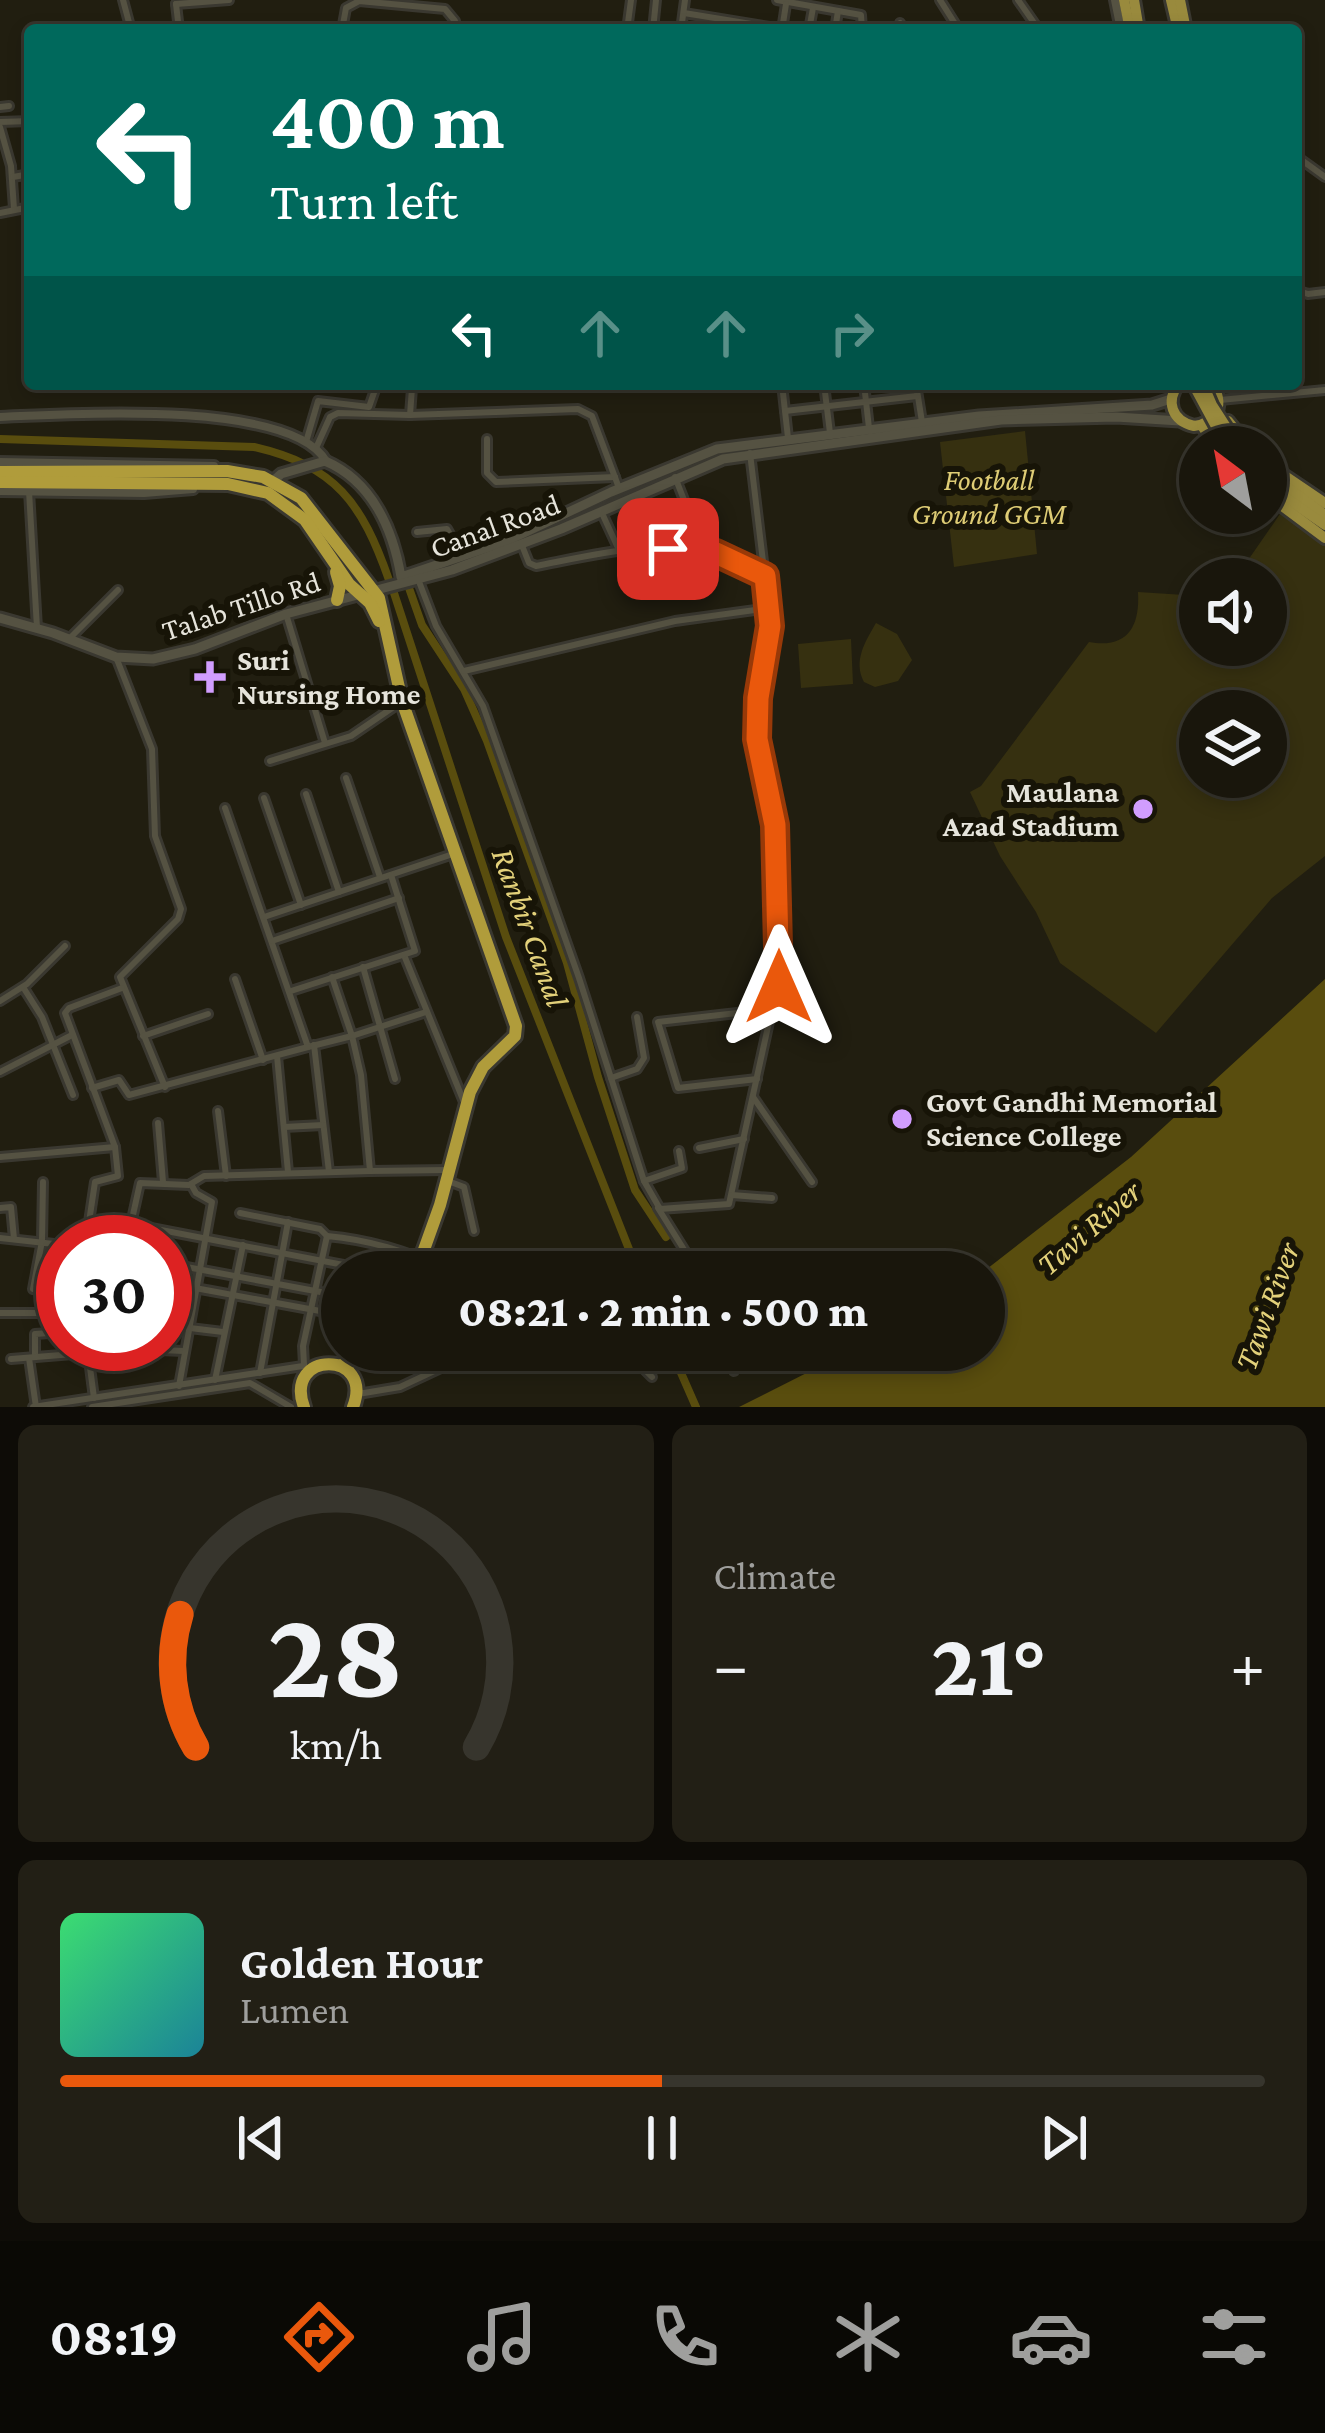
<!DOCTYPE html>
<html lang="en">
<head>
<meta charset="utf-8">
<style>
	:root { --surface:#19160c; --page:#221f15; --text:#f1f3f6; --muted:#9f9f9d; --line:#37352d; --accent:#ea580c }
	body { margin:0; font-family:"Crimson Pro",serif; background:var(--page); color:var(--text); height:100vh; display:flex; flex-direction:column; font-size:45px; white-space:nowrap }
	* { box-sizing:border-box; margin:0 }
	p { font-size:39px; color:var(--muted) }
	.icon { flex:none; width:66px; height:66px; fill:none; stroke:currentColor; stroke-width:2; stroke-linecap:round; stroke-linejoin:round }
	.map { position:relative; height:1407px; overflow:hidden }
	.details { display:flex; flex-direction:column; gap:18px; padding:18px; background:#0e0c07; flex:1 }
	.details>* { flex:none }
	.banner { position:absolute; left:24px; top:24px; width:1278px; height:366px; border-radius:12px; box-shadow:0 6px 18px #0003,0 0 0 3px var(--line); background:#00695c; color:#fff; overflow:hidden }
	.needle { width:78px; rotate:328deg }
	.fabs { position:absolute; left:1179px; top:426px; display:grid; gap:24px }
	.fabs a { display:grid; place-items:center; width:108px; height:108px; border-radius:50%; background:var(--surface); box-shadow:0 6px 18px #0003,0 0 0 3px var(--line); font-size:60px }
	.speed { position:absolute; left:36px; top:1215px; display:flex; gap:24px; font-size:60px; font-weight:700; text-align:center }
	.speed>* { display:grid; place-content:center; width:156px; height:156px; border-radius:50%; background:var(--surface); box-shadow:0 6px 18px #0003,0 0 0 3px var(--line); line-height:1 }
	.speed .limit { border:18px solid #d22; background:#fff; color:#111 }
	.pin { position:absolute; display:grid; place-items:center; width:102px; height:102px; color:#fff; margin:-51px; border-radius:24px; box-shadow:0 6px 18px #0006 }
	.me { position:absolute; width:132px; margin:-66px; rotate:0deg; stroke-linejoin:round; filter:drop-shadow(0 0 9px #0008) }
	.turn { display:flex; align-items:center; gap:42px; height:252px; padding:0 48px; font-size:54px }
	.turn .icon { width:156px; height:156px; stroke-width:2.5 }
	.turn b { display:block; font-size:84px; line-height:102px }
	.lanes { display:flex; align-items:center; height:114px; padding:0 48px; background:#0003; justify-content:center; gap:60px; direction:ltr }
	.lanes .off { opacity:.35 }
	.big { font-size:90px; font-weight:800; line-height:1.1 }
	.details .card { flex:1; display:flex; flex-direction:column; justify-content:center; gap:18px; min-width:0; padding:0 42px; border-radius:18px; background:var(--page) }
	.details .dial { align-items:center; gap:0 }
	.dial svg { height:312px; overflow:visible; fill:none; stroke:var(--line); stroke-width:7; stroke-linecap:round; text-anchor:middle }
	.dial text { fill:var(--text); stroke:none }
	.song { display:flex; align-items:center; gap:36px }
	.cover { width:144px; height:144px; border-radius:18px; background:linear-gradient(135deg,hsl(140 70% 55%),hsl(190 70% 35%)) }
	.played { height:12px; border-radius:6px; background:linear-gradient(90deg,var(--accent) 50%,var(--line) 50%) }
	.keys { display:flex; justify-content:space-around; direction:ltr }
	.heat { display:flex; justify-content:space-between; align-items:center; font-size:66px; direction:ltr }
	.details .tiles { flex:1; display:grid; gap:18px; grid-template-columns:1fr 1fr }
	.card:last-child { grid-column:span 2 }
	.trip { position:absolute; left:321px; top:1251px; width:684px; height:120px; border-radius:60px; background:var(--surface); box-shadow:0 6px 18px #0003,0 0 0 3px var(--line); font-weight:800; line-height:120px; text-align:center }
	.tabs { display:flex; height:192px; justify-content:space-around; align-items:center; background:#0a0905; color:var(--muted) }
	.tabs .icon { width:84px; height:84px }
	.tabs .selected { color:var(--accent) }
	.tabs b { font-size:54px; color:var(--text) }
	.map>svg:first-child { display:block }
	.green { fill:#363010; fill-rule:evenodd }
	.water { fill:#594d0e }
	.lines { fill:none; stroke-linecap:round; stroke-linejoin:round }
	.canal { stroke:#594d0e; stroke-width:8 }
	.minor-casing { stroke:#3a3830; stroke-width:12 }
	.tertiary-casing { stroke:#3a3830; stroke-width:14 }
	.secondary-casing { stroke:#3a3830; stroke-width:15 }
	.primary-casing { stroke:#3a3830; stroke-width:16 }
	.trunk-casing { stroke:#3a3830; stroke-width:18 }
	.minor { stroke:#555242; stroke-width:6 }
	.tertiary { stroke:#555242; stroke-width:8 }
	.secondary { stroke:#555242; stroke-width:9 }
	.primary { stroke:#998a3d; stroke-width:10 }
	.trunk { stroke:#b09c3b; stroke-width:12 }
	.primary-bridge-casing { stroke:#3a3830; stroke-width:16; stroke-linecap:butt }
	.primary-bridge { stroke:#998a3d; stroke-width:10 }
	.route-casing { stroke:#983908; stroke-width:30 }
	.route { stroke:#ea580c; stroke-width:21 }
	.poi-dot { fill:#d19dfe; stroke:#171407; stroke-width:4.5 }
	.labels { text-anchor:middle; stroke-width:12; stroke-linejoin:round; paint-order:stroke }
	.park-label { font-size:30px; font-style:italic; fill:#decc75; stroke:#171407 }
	.street-label { font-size:30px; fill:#e6e4db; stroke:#171407 }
	.poi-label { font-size:30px; font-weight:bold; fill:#e6e4db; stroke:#171407; text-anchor:start }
	.water-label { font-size:33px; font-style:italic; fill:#e3d17a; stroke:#171407 }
</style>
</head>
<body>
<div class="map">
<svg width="1325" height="1407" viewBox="0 0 1325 1407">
	<rect width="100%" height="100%" fill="#211e10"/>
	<g class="green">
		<path d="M 1025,431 L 1037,554 L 954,567 L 940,442 Z"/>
		<path d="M 1280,514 L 1325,546 L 1325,856 L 1272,898 L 1156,1033 L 1060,963 L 1036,912 L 1000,856 L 970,792 L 981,786 L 1089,642 C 1128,649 1140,626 1138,592 L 1200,596 L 1200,645 L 1266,645 L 1266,579 L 1235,579 ZM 1266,711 L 1266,777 L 1200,777 L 1200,711 Z"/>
		<path d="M 876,623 L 897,634 L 912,660 L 898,681 L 875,687 L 864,682 C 853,661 865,642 876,623 Z"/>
		<path d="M 851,639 L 853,684 L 801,688 L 798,644 Z"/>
	</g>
	<path class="water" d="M 1325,979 L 1325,1407 L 739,1407 L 852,1350 L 984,1350 L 983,1272 L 1131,1157 Z"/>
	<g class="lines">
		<g class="canal">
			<path d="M 0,439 L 254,447 C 336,466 362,503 389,580"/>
			<path d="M 409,588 L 422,625 L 464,689 L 487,741 L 567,963 L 598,1077 L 635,1190 L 666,1237"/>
			<path d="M 394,593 L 506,937 L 638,1272"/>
			<path d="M 671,1350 L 696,1407"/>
		</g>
		<defs>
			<g id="minor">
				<path d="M 123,0 L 131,30"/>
				<path d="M 777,0 L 861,15 L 862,30"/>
				<path d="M 940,0 L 959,30"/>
				<path d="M 1018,0 L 1039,30"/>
				<path d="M 176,4 L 229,0"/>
				<path d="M 176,4 L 179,30"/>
				<path d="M 684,13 L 782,29"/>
				<path d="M 900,23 L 904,30"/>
				<path d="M 342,30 L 346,8 L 359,1 L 445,9 L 455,21 L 454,30"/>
				<path d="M 627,30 L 631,0"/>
				<path d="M 653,30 L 656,0"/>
				<path d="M 681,30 L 685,0"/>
				<path d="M 782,30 L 786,4"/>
				<path d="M 809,30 L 813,8"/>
				<path d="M 835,30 L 838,11"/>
				<path d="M 0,107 L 9,106"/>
				<path d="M 0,122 L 30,121"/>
				<path d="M 0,127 L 11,166 L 14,209"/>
				<path d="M 1296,156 L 1325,177"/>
				<path d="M 13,177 L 30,174"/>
				<path d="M 0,213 L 30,207"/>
				<path d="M 1296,290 L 1308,294 L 1325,292"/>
				<path d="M 782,384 L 788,438"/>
				<path d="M 824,384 L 830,433"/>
				<path d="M 864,384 L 869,428"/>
				<path d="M 916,384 L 922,422"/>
				<path d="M 1220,400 L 1325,390"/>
				<path d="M 785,411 L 917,396"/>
				<path d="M 410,415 L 412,388 L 437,384"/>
				<path d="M 487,439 L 487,473 L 496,482 L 615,477"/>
				<path d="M 306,442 L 318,401 L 369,407 L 377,384"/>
				<path d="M 316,448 L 330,417 L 338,413 L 410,415 L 578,409 L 592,416 L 619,488"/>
				<path d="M 675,477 L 704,551"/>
				<path d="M 29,491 L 37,628"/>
				<path d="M 601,511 L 619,550"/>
				<path d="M 417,532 L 447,529 L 463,557"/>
				<path d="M 521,543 L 529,563 L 536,566 C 593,555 655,539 714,552 C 731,557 748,568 765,576"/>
				<path d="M 418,579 L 436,626 L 483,706 L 579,978 L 644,1181 L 660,1209 L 729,1204 L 780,972 L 775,825 L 756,739 L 757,703 L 770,620 L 750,453"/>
				<path d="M 286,614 L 325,743"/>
				<path d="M 69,639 L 118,590"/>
				<path d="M 116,657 L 152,749 L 155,836 L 181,909 L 178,919 L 120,977 L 165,1087"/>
				<path d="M 464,671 L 675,621 L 769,608"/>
				<path d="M 270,761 L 351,736 L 401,702"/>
				<path d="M 346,778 L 380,877"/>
				<path d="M 306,794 L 339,892"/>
				<path d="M 264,798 L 301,905"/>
				<path d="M 225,808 L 308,1047 L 352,1036 L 361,1075 L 370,1171 L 448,1170"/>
				<path d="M 264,917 L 453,854"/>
				<path d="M 272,941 L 399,898"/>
				<path d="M 404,955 L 464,1102"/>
				<path d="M 363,967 L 395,1079"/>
				<path d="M 332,977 L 352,1036 L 426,1012"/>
				<path d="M 235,979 L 263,1060"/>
				<path d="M 23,987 L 42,1017 L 73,1095"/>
				<path d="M 291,991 L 415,951 L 391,875"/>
				<path d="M 0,1001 L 27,984 L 65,946"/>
				<path d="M 143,1036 L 208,1014"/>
				<path d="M 314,1045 L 329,1172"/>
				<path d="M 277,1056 L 288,1172"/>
				<path d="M 0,1072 L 72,1035"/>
				<path d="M 611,1078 L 637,1069 L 644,1058 L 637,1017"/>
				<path d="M 757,1079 L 678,1088 L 658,1022 L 746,1012 L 755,993 L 779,987"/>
				<path d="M 92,1088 L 119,1080 L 129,1095 L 308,1047"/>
				<path d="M 753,1097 L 812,1182"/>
				<path d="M 218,1111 L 226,1176"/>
				<path d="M 158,1123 L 163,1182"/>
				<path d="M 284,1127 L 323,1125"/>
				<path d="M 699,1148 L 744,1139"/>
				<path d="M 0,1157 L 115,1147"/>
				<path d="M 448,1181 L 464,1187 L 474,1231"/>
				<path d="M 644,1181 L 682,1168 L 679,1151"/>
				<path d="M 43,1182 L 42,1241 L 33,1289 L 63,1293"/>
				<path d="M 732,1195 L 772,1198"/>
				<path d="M 0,1208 L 11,1207 L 14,1239"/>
				<path d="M 658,1208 L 698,1272"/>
				<path d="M 240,1213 L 320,1229 L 327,1236"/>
				<path d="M 130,1224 L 380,1272"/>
				<path d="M 0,1238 L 63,1245"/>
				<path d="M 86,1242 L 95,1182 L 118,1176 L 115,1147 L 65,1013 L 69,1008 L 122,988"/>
				<path d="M 127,1242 L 140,1183 L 189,1185 L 204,1176 L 370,1171"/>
				<path d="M 165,1263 L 342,1296"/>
				<path d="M 195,1288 L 342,1315"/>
				<path d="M 0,1313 L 63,1313"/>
				<path d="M 165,1325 L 223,1332"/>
				<path d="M 625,1350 L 652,1377"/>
				<path d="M 726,1350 L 734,1371"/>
				<path d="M 88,1352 L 94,1398"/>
				<path d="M 35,1356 L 35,1334 L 63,1332"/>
				<path d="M 29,1358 L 36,1407"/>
				<path d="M 11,1359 L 136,1349 L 184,1351"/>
				<path d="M 304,1365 L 303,1346 L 327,1236 C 370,1240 405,1251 444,1268 L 462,1258 L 487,1272"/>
				<path d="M 260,1373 L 288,1222"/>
				<path d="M 215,1380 L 243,1245"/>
				<path d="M 179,1386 L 212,1202 L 196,1193 L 191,1184"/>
				<path d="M 358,1394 L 400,1387 L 445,1366 L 514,1350"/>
				<path d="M 33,1407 L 303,1366"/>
				<path d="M 92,1407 L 250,1383 L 291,1407"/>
			</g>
			<g id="tertiary">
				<path d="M 1115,0 L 1121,30"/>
				<path d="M 0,417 C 66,414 290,399 326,461"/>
				<path d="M 0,462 L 214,466"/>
				<path d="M 0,491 L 144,493 L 193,489"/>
			</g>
			<g id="secondary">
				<path d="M 273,481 L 281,474 L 325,461 C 372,481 393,529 401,577 L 507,541 L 611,492 L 717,449 L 979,416 L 1152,405 L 1171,399"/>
				<path d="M 0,618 L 53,633 L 116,657 L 153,659 L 195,649 L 286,614 L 452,570 L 561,529 L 723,459 L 1001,420 L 1116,417 L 1180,421"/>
			</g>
			<g id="primary">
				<path d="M 1124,0 L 1130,30"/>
				<path d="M 1134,0 L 1139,30"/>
				<path d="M 1171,0 L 1178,30"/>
				<path d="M 1180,0 L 1186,30"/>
				<path d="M 1179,384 C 1165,401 1172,421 1194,426 C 1217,423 1226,402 1211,384"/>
				<path d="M 1228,421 L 1249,447"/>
				<path d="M 1202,426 L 1217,447"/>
				<path d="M 1266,463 L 1325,503"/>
				<path d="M 1266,472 L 1325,515"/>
				<path d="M 1266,484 L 1325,525"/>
				<path d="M 1266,494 L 1325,538"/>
			</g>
			<g id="trunk">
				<path d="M 0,472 L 227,471 L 263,477 L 301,498 L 379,598 L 402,701 L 516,1026 L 515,1036 L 483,1067 L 470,1092 L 440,1205 L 416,1272"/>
				<path d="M 0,482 L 228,484 L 268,493 L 305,520 L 349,584 L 370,603 L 379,621"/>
				<path d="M 336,572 L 340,586 L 337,600"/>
				<path d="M 341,1365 L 365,1359 L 378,1350"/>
				<path d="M 304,1407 C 283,1350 375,1350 353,1407"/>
			</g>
		</defs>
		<use href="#minor" class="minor-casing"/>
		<use href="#tertiary" class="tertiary-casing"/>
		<use href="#secondary" class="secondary-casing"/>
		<use href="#primary" class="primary-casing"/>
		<use href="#trunk" class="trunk-casing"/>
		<use href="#minor" class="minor"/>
		<use href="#tertiary" class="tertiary"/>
		<use href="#secondary" class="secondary"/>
		<use href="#primary" class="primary"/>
		<use href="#trunk" class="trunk"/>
		<defs>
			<g id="primary-bridge">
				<path d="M 1193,384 L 1227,447"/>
				<path d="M 1203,384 L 1212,405 L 1239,447"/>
			</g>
		</defs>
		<use href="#primary-bridge" class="primary-bridge-casing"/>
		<use href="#primary-bridge" class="primary-bridge"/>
	</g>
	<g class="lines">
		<defs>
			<path id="route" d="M 668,549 L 716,553 L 765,576 L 770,626 L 758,698 L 757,739 L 775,825 L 779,987"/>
		</defs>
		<use href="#route" class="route-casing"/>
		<use href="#route" class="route"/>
	</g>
	<g class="poi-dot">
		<path d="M204 659h12v12h12v12h-12v12h-12v-12h-12v-12h12z"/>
		<circle cx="1143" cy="809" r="12"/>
		<circle cx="902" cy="1119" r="12"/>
	</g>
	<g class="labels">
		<g class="park-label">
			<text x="989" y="490">Football<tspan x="989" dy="34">Ground GGM</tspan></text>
		</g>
		<g class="street-label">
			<text transform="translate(495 526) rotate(-20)" y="10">Canal Road</text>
			<text transform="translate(241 606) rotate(-18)" y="10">Talab Tillo Rd</text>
		</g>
		<g class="poi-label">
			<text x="237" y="670">Suri<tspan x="237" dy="34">Nursing Home</tspan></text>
			<text x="1119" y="802" text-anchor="end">Maulana<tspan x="1119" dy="34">Azad Stadium</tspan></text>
			<text x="926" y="1112">Govt Gandhi Memorial<tspan x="926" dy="34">Science College</tspan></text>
		</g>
		<g class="water-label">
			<text transform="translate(531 927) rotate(70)" y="12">Ranbir Canal</text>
			<text transform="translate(1088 1227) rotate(-41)" y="12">Tavi River</text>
			<text transform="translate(1266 1306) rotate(-70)" y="12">Tawi River</text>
		</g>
	</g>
</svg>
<div class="fabs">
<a><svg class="needle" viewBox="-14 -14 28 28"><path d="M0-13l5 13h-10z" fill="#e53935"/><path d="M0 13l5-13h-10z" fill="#9f9f9d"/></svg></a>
<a><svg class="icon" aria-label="sound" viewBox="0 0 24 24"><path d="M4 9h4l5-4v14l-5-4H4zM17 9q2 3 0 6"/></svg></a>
<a><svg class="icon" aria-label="layers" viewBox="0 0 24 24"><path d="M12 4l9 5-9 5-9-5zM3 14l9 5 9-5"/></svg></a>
</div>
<div class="speed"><div class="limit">30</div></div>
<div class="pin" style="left:668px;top:549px;background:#d93025"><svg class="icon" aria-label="arrive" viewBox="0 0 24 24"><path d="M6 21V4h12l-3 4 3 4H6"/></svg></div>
<svg class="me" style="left:779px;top:987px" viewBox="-20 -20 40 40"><path d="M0-17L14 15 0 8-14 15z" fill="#ea580c" stroke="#fff" stroke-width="4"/></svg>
<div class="trip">08:21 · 2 min · 500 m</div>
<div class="banner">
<div class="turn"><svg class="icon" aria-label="left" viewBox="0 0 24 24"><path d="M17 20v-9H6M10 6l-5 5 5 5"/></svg><div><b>400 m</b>Turn left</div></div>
<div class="lanes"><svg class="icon" aria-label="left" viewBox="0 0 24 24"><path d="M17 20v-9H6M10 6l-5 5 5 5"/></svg><svg class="icon off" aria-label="ahead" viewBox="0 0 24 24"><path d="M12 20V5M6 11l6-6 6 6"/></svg><svg class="icon off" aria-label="ahead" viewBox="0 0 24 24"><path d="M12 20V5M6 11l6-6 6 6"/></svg><svg class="icon off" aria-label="right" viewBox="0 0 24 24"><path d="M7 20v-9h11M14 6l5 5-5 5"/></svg></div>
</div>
</div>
<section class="details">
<div class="tiles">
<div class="card dial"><svg viewBox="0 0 100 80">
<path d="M14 69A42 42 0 1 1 86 69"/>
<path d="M14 69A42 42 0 0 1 10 35" stroke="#ea580c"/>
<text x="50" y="56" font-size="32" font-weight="700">28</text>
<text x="50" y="72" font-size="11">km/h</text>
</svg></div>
<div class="card"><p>Climate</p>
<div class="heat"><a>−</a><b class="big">21°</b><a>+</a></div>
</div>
<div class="card">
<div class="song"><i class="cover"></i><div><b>Golden Hour</b><p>Lumen</p></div></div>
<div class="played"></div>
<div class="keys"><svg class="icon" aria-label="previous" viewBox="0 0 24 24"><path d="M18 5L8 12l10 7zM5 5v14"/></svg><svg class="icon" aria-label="pause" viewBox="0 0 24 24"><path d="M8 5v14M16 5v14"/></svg><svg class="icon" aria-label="next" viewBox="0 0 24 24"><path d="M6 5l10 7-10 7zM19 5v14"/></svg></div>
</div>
</div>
</section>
<nav class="tabs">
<b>08:19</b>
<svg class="icon selected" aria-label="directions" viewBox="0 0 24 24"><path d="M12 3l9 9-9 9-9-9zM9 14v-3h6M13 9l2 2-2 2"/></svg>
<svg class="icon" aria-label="music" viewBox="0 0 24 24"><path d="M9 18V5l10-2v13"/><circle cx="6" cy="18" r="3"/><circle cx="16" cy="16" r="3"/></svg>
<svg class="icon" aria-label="phone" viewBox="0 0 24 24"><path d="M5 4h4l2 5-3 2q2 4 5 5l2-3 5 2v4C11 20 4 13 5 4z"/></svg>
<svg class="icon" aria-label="climate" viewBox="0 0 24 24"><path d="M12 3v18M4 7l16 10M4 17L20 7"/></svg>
<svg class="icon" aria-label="car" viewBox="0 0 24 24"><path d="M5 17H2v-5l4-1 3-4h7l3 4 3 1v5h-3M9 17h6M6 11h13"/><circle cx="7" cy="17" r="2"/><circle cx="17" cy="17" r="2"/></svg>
<svg class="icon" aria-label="filters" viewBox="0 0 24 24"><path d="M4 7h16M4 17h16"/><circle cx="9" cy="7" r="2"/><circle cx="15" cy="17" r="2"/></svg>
</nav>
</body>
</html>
